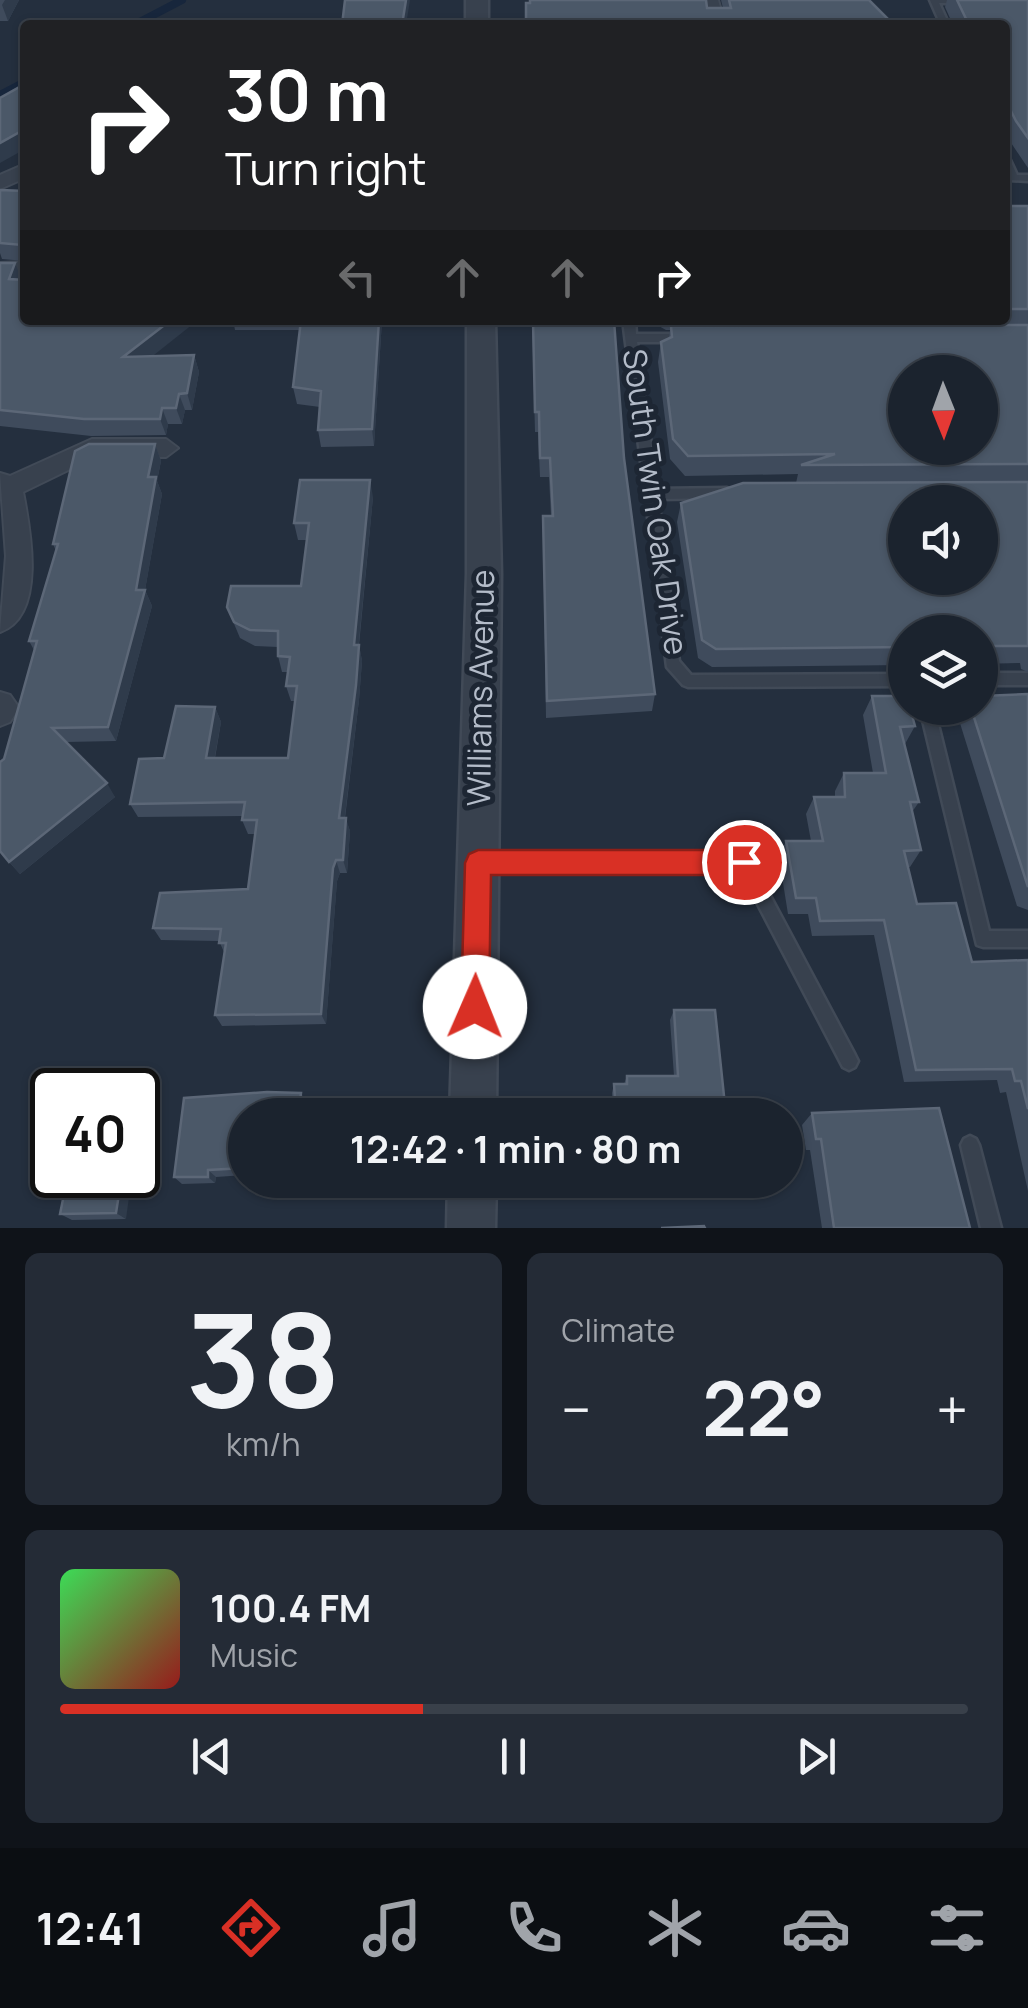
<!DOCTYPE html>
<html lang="en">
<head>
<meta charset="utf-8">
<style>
	:root { --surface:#1b232e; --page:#242b36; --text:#f1f3f6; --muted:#a0a4aa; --line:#39404a; --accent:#d93025 }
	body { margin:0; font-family:Manrope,sans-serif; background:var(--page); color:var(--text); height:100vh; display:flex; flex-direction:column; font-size:38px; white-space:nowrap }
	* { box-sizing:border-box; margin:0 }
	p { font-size:32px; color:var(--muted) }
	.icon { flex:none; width:55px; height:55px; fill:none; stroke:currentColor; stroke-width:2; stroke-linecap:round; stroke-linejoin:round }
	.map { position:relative; height:1228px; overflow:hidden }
	.drawer { display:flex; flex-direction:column; gap:25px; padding:25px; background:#0f1319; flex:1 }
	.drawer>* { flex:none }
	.hud { position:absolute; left:20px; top:20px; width:990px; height:305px; border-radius:10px; box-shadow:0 2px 8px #0004,0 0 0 2px var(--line); background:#202124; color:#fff; overflow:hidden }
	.needle { width:65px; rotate:179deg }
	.fabs { position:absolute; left:888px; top:355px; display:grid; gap:20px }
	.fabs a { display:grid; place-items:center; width:110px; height:110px; border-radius:50%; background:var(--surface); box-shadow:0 2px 8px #0004,0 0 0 2px var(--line); font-size:50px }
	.speed { position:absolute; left:30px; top:1068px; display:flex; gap:20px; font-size:50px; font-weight:700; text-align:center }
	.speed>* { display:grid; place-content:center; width:130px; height:130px; border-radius:50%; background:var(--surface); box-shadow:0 2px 8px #0004,0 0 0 2px var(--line); line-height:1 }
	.speed .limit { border:5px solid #111; border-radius:15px; background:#fff; color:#111 }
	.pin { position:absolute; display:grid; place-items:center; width:85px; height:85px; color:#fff; margin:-42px; border:5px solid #fff; border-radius:50%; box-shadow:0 2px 10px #0007 }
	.me { position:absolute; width:110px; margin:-55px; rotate:1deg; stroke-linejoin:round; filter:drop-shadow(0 0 8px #0008) }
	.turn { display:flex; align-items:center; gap:35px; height:210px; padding:0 40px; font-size:45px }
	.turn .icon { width:130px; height:130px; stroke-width:2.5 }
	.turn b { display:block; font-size:70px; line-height:85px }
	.lanes { display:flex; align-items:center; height:95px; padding:0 40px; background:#0003; justify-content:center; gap:50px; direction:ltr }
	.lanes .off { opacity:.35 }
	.big { font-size:75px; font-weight:700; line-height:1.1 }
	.drawer .widget { flex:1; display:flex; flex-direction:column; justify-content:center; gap:15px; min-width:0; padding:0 35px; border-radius:15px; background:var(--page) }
	.drawer .dial { align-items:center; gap:0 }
	.dial b { font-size:130px; line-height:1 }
	.song { display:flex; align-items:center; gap:30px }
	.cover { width:120px; height:120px; border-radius:15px; background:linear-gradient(135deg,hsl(130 70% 55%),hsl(0 70% 35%)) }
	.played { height:10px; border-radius:5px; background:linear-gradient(90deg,var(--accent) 40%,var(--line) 40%) }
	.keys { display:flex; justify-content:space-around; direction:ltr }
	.heat { display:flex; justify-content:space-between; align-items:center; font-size:55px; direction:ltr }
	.drawer .tiles { flex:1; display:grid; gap:25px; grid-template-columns:1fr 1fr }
	.widget:last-child { grid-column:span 2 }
	.trip { position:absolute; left:228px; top:1098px; width:575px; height:100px; border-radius:50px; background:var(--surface); box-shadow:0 2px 8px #0004,0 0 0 2px var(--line); font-weight:700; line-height:100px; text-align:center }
	.tabs { display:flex; height:160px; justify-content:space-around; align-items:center; background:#0b0e12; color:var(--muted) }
	.tabs .icon { width:70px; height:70px }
	.tabs .on { color:var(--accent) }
	.tabs b { font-size:45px; color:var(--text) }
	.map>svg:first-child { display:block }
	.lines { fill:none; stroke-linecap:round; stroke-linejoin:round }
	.stream { stroke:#17263c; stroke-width:8 }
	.service-casing { stroke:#414a57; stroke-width:5 }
	.minor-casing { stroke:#414a57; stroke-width:4 }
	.tertiary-casing { stroke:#414a57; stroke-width:5 }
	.service { fill:#38414e; fill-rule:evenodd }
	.minor { fill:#38414e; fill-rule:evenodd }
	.tertiary { fill:#38414e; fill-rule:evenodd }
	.wall { fill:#3f4b5c }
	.shaded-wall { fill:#2f3b4b }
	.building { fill:#4b5868; stroke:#5c6777; stroke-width:2.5; fill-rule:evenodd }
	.route { fill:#d93025; stroke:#8d1f18; stroke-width:2.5 }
	.labels { text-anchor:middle; stroke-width:10; stroke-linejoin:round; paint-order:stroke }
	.street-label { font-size:32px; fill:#b4bcc9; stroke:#1d2633 }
</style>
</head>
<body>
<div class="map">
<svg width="1028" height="1228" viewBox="0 0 1028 1228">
	<rect width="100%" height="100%" fill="#242f3e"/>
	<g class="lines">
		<g class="stream">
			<path d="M 134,25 L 182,0"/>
			<path d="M 0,95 L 25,82"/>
		</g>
		<defs>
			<g id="service">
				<path d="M 930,0 L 980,0 L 976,3 L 939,3 L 949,25 L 941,25 Z"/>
				<path d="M 1005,157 L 1010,160 L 1017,175 L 1028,175 L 1028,181 L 1009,180 L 1005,171 Z"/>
				<path d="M 623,320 L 635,320 L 636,334 L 687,334 L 693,338 L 687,342 L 637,342 L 657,489 L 727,488 L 733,493 L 727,498 L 658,499 L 679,661 L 691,675 L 905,674 L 905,686 L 688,687 L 683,685 L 667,667 Z"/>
				<rect x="980" y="673" width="48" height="12"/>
				<path d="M 920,708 L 934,708 L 989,931 L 1028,931 L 1028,947 L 983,947 L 977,945 Z"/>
				<path d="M 484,856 L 744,856 L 750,858 L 855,1055 L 858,1061 L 855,1067 L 849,1070 L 843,1067 L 740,870 L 484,870 L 478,868 L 476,863 L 478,858 Z"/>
				<path d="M 970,1136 L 976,1139 L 979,1145 L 1001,1228 L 981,1228 L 961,1145 L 964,1139 Z"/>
			</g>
			<g id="minor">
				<path d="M 702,0 L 718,0 L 725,25 L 707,25 Z"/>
				<path d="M 25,164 L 25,178 L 0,189 L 0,175 Z"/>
				<path d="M 25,262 L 25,276 L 0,277 L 0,263 Z"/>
				<path d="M 92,439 L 166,439 L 178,448 L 166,457 L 95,457 L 23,492 C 30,528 47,616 0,632 L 6,556 L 0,473 L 10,476 Z"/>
				<path d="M 0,692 L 10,695 L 19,708 L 10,722 L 0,726 Z"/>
			</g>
			<g id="tertiary">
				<rect x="466" y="0" width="22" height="25"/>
				<path d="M 467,320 L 495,320 L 501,574 L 496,1115 L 450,1115 L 467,574 Z"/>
				<path d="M 448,1180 L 496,1180 L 495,1228 L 447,1228 Z"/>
			</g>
		</defs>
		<use href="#service" class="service-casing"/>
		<use href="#minor" class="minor-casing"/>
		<use href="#tertiary" class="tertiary-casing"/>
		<use href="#service" class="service"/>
		<use href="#minor" class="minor"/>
		<use href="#tertiary" class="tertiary"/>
	</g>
	<g class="wall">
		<path d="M 0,0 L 19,0 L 8,21 L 0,21 Z"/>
		<path d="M 721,0 L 869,0 L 894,25 L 530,3 L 723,8 Z"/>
		<path d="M 947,0 L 1028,0 L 1028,168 L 1005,134 L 1005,25 L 953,25 L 945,7 Z"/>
		<path d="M 0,190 L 25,191 L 25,261 L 2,259 L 0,253 Z"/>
		<path d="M 1005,206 L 1028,206 L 1028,672 L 1021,669 L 1020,663 L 980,664 L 980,632 L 905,632 L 905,665 L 712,667 L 698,658 L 677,522 L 681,503 L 796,483 L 798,474 L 685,476 L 670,459 L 658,362 L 661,342 L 669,338 L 670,330 L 666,330 L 648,320 L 1005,320 Z"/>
		<path d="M 0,263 L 22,280 L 152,356 L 194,355 L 199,372 L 192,410 L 185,410 L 182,424 L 168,424 L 166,435 L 91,436 L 0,426 Z"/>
		<path d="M 233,320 L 382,320 L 374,446 L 321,447 L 318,430 L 320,407 L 297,404 L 293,387 L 300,330 L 235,330 Z"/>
		<path d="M 532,320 L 614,320 L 624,458 L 655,694 L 652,711 L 546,718 L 543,535 L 543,516 L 551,516 L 549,477 L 540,477 L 538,432 L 535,432 Z"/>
		<path d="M 155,444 L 161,461 L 157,481 L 162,494 L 145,590 L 152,606 L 116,741 L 66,742 L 115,797 L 20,874 L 0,852 L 4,759 L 34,650 L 29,641 L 56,551 L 53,544 Z"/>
		<path d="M 373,497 L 359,645 L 362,661 L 359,700 L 345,818 L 350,831 L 347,873 L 340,873 L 337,881 L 326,1024 L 222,1026 L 215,1015 L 224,952 L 219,941 L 161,940 L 153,928 L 248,889 L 256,834 L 248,834 L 242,820 L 243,816 L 138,817 L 130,804 L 164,758 L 215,707 L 221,722 L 215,758 L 288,758 L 296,701 L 291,701 L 286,686 L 288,672 L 282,672 L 278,656 L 278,647 L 255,646 L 240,638 L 227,607 L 301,586 L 307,540 L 298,540 L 294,523 Z"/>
		<path d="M 1028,694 L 1028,910 L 1017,906 L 959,720 L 967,708 L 980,708 Z"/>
		<path d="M 872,696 L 915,726 L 905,744 L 919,802 L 912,812 L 921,850 L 910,867 L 908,867 L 917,904 L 972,962 L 1028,960 L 1028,1191 L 1006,1092 L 1000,1093 L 997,1080 L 904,1082 L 874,935 L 812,936 L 808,914 L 788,914 L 779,858 L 786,841 L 811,841 L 806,814 L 814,797 L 835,797 L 835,791 L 844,773 L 873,773 L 863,715 Z"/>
		<path d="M 674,1010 L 726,1115 L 613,1115 L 612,1093 L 614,1084 L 624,1084 L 627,1076 L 674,1076 L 670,1020 Z"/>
		<path d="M 267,1092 L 301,1093 L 305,1101 L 316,1101 L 320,1109 L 320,1115 L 245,1115 L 245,1175 L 216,1177 L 215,1183 L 182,1184 L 174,1177 L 184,1098 Z"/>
		<path d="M 812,1113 L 970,1228 L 822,1228 L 810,1150 L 806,1150 L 802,1125 Z"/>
		<path d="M 68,1175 L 126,1219 L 72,1220 L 60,1214 Z"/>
	</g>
	<g class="shaded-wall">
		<path d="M 5,0 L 19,0 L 8,21 L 2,5 Z"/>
		<path d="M 406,0 L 410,0 L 406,25 L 402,25 Z"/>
		<path d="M 25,129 L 25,149 L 0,163 L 0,143 Z"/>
		<path d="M 15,263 L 22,280 L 9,279 Z"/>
		<path d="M 171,320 L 198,320 L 130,374 L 123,357 Z"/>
		<path d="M 379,320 L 382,320 L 374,446 L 372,429 Z"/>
		<path d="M 194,355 L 199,372 L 192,410 L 187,393 Z"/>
		<path d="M 179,394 L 185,410 L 182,424 L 176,408 Z"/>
		<path d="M 162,408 L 168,424 L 166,435 L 160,419 Z"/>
		<path d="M 155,444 L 161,461 L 157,481 L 162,494 L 145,590 L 152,606 L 116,741 L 108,727 L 136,590 L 148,477 Z"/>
		<path d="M 370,480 L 373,497 L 357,661 L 354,645 Z"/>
		<path d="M 359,645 L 362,661 L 359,700 L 343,831 L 339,818 Z"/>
		<path d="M 215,707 L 221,722 L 212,772 L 206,758 Z"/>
		<path d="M 107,783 L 115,797 L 20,874 L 9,862 Z"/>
		<path d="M 346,818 L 350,831 L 347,873 L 343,860 Z"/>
		<path d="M 336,860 L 340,873 L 337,881 L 326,1024 L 321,1014 L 333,868 Z"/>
		<path d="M 316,1101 L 320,1109 L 320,1115 L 315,1115 Z"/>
		<path d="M 208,1170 L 216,1177 L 215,1183 L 208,1177 Z"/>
		<path d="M 122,1175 L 132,1175 L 126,1219 L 116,1213 Z"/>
	</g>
	<g class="building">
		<path d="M 345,0 L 406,0 L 402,25 L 342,25 Z"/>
		<path d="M 530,0 L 706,0 L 707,8 L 731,8 L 729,0 L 869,0 L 894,25 L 526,25 L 526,3 L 530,3 Z"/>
		<path d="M 957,0 L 1028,0 L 1028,138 L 1016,121 L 1005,99 L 1005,25 L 969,25 Z"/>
		<path d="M 25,84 L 25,129 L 0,143 L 0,98 Z"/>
		<path d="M 0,190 L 25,191 L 25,237 L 22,245 L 0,243 Z"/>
		<rect x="1005" y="206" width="23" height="103"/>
		<path d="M 0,263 L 15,263 L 9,279 L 25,280 L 25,320 L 171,320 L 123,357 L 194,355 L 187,393 L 179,394 L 176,408 L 162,408 L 160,419 L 84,419 L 0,410 Z"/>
		<path d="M 301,320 L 379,320 L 372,429 L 318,430 L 321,391 L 293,387 Z"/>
		<path d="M 533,320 L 614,320 L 624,458 L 655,694 L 547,701 L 543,516 L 553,516 L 550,458 L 540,458 L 539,412 L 535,412 Z"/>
		<path d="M 1028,325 L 1028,464 L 801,465 L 835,454 L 688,456 L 673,439 L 661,342 L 672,337 L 671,326 ZM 905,372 L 980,372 L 980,448 L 905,448 Z"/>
		<path d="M 89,444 L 155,444 L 148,477 L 156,477 L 136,590 L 145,590 L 108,727 L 52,728 L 107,783 L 9,862 L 0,851 L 0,762 L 4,759 L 37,641 L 29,641 L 58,544 L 53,544 L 75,451 Z"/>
		<path d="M 300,480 L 370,480 L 354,645 L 359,645 L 356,685 L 339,818 L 346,818 L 343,860 L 336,860 L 333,868 L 321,1014 L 215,1015 L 226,943 L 219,943 L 221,929 L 153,928 L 160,893 L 248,889 L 257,820 L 242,820 L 245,802 L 130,804 L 139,759 L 164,758 L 176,706 L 215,707 L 206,758 L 288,758 L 297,686 L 286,686 L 290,657 L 278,656 L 278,631 L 250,630 L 234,622 L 227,607 L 231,586 L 301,586 L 309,523 L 294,523 Z"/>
		<path d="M 1028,482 L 1028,646 L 980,646 L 980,632 L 905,632 L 905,647 L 716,649 L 702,640 L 681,503 L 743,483 ZM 905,502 L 980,502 L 980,578 L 905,578 Z"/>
		<path d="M 1028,694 L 1028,887 L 971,708 L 980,708 L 980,697 L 982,696 Z"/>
		<path d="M 872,696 L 905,696 L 905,708 L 910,708 L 915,726 L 900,727 L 919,802 L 910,802 L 921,850 L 904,851 L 917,904 L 956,903 L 972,962 L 1028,960 L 1028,1109 L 1021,1081 L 1015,1081 L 1012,1069 L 916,1070 L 884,920 L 820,921 L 816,898 L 796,898 L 786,841 L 823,841 L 814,797 L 845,797 L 844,773 L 886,773 Z"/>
		<path d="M 674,1010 L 715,1010 L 726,1115 L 616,1115 L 614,1084 L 627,1084 L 627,1076 L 678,1076 Z"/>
		<path d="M 267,1092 L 301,1093 L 300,1101 L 316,1101 L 315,1115 L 245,1115 L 245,1168 L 208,1170 L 208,1177 L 174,1177 L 184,1098 Z"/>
		<path d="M 939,1108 L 970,1228 L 834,1228 L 821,1139 L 816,1139 L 812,1113 Z"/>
		<path d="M 68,1175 L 122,1175 L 116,1213 L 60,1214 Z"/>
		<path d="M 704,1226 L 705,1228 L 661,1228 Z"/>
	</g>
	<path class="route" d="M 478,850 L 744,850 L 754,854 L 758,862 L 754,871 L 744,875 L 491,875 L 489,1007 L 485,1017 L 475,1021 L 465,1017 L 461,1007 L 465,863 L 469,854 Z"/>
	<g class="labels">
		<g class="street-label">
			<text transform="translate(655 502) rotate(82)" y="11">South Twin Oak Drive</text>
			<text transform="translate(481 688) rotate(-89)" y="11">Williams Avenue</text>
		</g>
	</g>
</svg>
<div class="fabs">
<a><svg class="needle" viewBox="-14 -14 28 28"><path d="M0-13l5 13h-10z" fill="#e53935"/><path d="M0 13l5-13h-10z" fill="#a0a4aa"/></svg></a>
<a><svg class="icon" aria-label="sound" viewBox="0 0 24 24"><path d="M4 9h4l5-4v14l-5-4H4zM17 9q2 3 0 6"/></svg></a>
<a><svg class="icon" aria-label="layers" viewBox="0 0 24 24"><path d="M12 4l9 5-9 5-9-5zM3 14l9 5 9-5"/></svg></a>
</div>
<div class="speed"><div class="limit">40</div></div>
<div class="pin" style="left:744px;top:862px;background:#d93025"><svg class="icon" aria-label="arrive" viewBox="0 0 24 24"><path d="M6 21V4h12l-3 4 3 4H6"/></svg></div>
<svg class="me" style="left:475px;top:1007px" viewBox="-20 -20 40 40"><circle r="19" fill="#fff"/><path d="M0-13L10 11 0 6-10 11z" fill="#d93025"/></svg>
<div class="trip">12:42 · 1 min · 80 m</div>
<div class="hud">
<div class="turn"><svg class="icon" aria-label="right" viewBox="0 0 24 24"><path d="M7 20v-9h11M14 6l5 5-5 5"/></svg><div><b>30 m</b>Turn right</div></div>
<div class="lanes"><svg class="icon off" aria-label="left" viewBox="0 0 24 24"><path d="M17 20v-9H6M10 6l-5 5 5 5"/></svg><svg class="icon off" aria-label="ahead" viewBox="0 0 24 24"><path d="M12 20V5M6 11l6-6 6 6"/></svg><svg class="icon off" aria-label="ahead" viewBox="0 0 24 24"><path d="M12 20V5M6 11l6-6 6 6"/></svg><svg class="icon" aria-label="right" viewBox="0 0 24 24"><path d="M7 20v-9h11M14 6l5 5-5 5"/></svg></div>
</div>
</div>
<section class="drawer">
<div class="tiles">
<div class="widget dial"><b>38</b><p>km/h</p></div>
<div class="widget"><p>Climate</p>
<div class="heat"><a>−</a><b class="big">22°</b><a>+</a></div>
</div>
<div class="widget">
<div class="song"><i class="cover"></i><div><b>100.4 FM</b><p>Music</p></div></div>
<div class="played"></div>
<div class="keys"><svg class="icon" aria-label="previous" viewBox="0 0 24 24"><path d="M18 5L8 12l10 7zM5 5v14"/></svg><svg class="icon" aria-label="pause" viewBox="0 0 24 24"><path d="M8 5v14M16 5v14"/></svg><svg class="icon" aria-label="next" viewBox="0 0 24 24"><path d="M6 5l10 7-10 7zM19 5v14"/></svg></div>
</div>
</div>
</section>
<nav class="tabs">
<b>12:41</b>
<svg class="icon on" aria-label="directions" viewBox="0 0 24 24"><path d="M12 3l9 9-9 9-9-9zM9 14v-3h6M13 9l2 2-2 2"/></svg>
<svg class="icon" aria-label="music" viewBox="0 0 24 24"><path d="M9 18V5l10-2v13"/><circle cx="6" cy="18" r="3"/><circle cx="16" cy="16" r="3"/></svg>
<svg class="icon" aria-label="phone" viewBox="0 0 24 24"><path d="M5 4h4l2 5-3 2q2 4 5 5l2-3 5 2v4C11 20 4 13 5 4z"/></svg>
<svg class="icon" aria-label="climate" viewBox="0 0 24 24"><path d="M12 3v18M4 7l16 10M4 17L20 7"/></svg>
<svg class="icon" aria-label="car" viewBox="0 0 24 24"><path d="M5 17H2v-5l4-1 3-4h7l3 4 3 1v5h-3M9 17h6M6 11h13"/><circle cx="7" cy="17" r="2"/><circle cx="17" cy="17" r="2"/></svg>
<svg class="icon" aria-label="filters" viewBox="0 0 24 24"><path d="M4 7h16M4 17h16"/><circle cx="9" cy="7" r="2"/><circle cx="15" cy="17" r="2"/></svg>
</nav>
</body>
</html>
